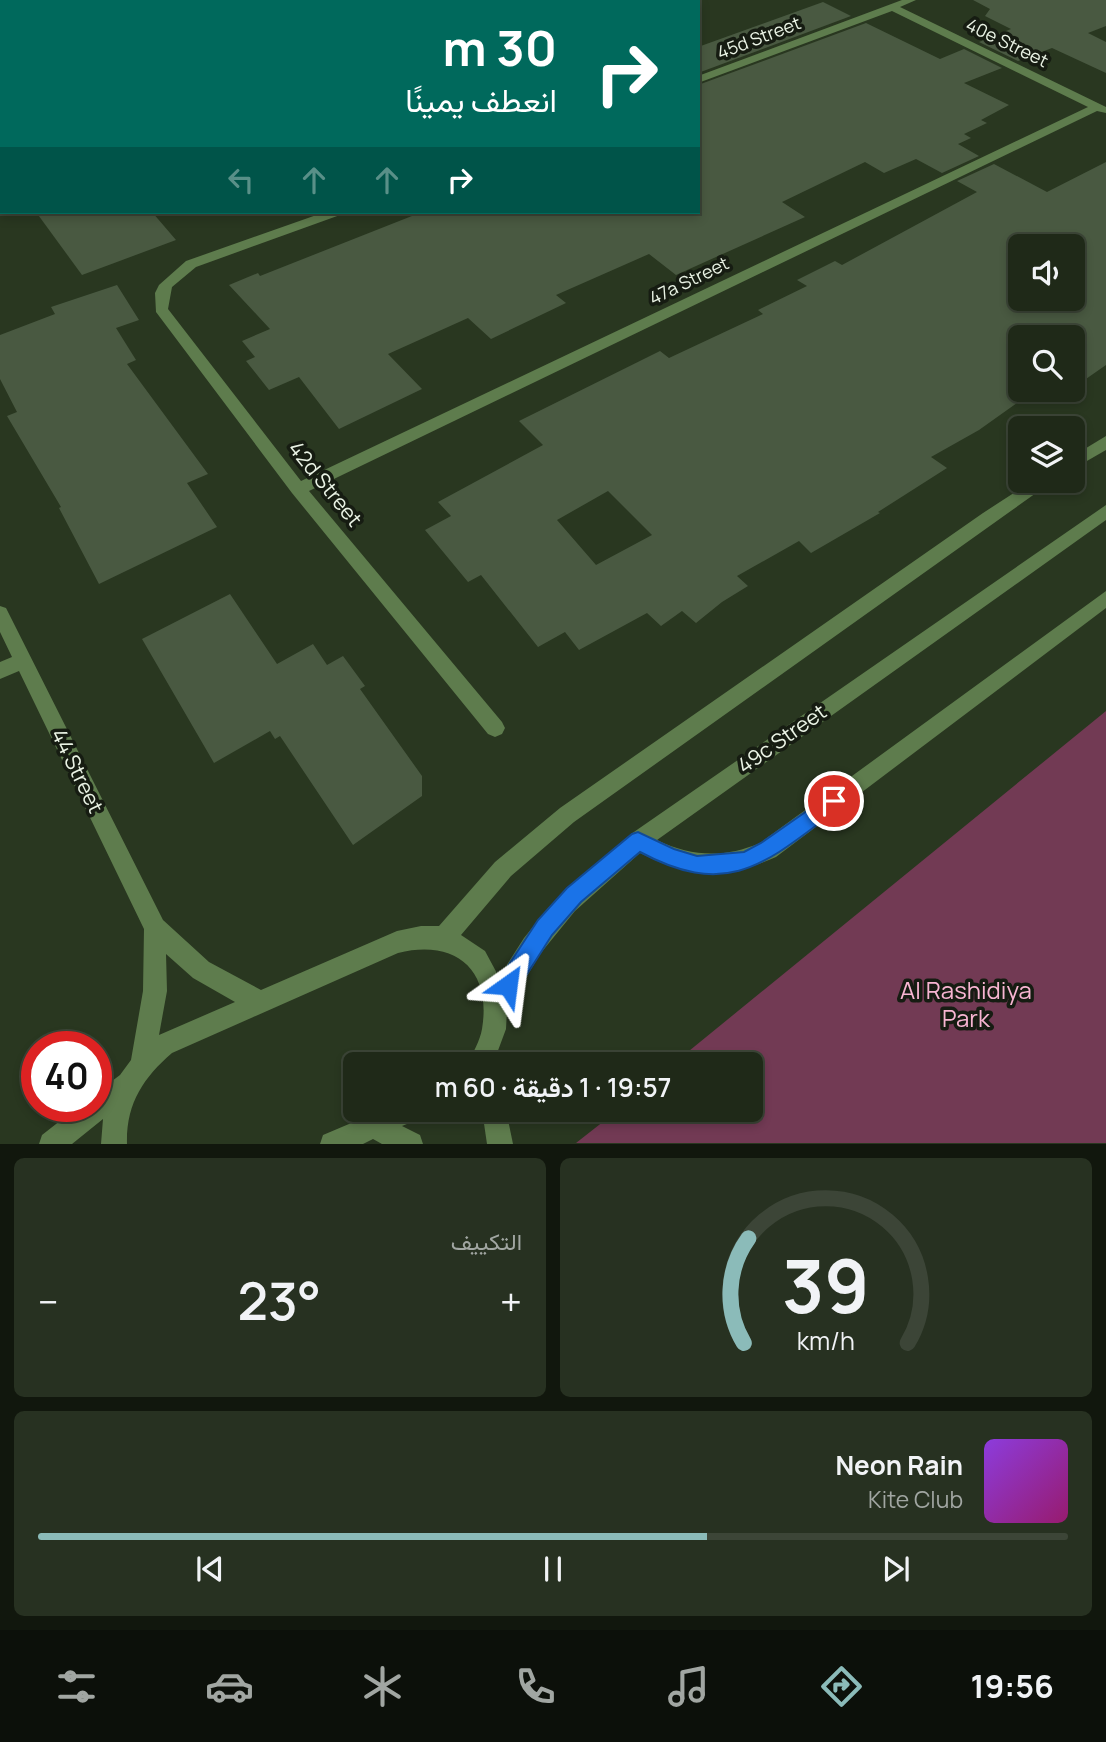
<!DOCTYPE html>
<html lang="ar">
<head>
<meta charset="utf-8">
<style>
	:root { --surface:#1f2918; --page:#273121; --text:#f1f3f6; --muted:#a1a6a2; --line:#3c4537; --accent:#8bbbb9 }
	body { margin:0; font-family:Manrope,Vazirmatn,sans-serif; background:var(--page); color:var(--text); direction:rtl; height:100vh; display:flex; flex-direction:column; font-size:26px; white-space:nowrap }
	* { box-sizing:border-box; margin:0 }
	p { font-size:23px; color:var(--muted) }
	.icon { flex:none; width:38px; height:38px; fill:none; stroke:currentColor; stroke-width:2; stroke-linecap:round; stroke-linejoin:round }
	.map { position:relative; height:1144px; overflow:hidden; direction:ltr }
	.panel { display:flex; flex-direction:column; gap:14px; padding:14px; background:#11170d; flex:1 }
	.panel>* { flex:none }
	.top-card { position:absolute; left:0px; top:0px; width:700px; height:214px; box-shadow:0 4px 10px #0003,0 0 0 2px var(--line); direction:rtl; background:#00695c; color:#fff; overflow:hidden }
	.fabs { position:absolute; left:1008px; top:234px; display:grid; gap:14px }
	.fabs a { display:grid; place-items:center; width:77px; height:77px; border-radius:10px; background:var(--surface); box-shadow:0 4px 10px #0003,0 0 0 2px var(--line); font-size:35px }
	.speed { position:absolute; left:21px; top:1031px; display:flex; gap:14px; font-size:35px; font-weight:700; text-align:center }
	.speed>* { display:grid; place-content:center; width:91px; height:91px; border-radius:50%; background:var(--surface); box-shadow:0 4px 10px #0003,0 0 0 2px var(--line); line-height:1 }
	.speed .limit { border:10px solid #d22; background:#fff; color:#111 }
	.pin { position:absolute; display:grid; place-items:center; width:60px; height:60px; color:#fff; margin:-30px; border:4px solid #fff; border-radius:50%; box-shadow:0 2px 7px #0007 }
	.me { position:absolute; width:77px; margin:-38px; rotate:31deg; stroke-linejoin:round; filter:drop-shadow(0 0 5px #0008) }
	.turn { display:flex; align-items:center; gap:24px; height:147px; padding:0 28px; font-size:32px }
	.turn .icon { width:91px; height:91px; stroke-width:2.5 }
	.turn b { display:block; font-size:49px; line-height:60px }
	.lanes { display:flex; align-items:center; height:66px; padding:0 28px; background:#0003; justify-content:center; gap:35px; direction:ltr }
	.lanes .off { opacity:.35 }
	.big { font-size:52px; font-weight:600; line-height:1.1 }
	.panel .card { flex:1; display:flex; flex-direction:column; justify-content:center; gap:10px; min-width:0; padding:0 24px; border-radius:10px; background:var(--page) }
	.panel .dial { align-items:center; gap:0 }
	.dial svg { height:182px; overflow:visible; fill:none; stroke:var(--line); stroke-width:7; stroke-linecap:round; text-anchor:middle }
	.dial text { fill:var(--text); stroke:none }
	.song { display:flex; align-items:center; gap:21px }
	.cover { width:84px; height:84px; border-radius:10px; background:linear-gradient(135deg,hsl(270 70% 55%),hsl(320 70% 35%)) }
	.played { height:7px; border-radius:4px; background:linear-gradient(90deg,var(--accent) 65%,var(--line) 65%) }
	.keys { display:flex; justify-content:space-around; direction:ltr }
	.heat { display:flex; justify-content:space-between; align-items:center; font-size:38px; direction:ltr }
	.panel .tiles { flex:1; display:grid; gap:14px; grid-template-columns:1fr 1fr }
	.card:last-child { grid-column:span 2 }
	.trip { position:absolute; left:343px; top:1052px; width:420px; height:70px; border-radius:10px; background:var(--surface); box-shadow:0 4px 10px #0003,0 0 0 2px var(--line); font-weight:600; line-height:70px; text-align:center; direction:rtl }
	.menu { display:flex; height:112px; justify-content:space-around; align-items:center; background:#0c100a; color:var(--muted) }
	.menu .icon { width:49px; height:49px }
	.menu .current { color:var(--accent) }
	.menu b { font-size:32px; color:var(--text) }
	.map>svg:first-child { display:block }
	.green { fill:#723a54 }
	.building { fill:#495941; fill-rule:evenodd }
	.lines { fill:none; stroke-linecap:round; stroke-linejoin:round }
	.minor { fill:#5e7c4d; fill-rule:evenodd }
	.route { fill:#1a73e8; stroke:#114b97; stroke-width:2 }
	.labels { text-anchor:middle; stroke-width:7; stroke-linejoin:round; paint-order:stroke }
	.far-street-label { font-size:18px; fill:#eaf3e5; stroke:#161c12 }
	.street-label { font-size:21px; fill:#eaf3e5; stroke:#161c12 }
	.near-park-label { font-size:24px; fill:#f8b5d2; stroke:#161c12 }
</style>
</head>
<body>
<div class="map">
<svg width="1106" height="1144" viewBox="0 0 1106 1144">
	<rect width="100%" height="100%" fill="#293720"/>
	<path class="green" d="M 1106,711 L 1106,1143 L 576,1143 L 618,1110 L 751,1110 L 751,1064 L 673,1064 Z"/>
	<g class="building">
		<path d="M 973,0 L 1106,0 L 1106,26 L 1088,33 L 1106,42 L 1106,73 L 1052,48 L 1018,61 L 979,42 L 1011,29 L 985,16 L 990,9 Z"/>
		<path d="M 823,2 L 851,16 L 698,73 L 698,47 Z"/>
		<path d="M 866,23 L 940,59 L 964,49 L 1002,68 L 964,83 L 1009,105 L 981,120 L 987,123 L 964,134 L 971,138 L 958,144 L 979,156 L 942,173 L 916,159 L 884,173 L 865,162 L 782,202 L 805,217 L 676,275 L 649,254 L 556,295 L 566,303 L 491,339 L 468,318 L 388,354 L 422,389 L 339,429 L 299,377 L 269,390 L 246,361 L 255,357 L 242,341 L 270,329 L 229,285 L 258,273 L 260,276 L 422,212 L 698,212 L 698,85 Z"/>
		<path d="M 1106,162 L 1106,365 L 1073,388 L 1073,338 L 1020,338 L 1020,390 L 1035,390 L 979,430 L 931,457 L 947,468 L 878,512 L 880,513 L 811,553 L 799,541 L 737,576 L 748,586 L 722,602 L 696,623 L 682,611 L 661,626 L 647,613 L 579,650 L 565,632 L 538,647 L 481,575 L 468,582 L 425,530 L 451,516 L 438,502 L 543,445 L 519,421 L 660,351 L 669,358 L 763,314 L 758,310 L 807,286 L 797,280 L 835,261 L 842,265 L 977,192 L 957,181 L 994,164 L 1047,192 ZM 1020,247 L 1073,247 L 1073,299 L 1020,299 ZM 608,491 L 652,535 L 596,565 L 557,520 Z"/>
		<path d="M 36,212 L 152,212 L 176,240 L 82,275 Z"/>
		<path d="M 117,285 L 139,320 L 116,328 L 136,360 L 127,364 L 208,474 L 187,483 L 217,527 L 99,584 L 59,508 L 61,507 L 7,416 L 17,412 L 0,379 L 0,335 L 55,314 L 51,307 Z"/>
		<path d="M 230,594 L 277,664 L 313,644 L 327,665 L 343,656 L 365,686 L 360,689 L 422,776 L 422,796 L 353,845 L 280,736 L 275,739 L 270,731 L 214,763 L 142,639 Z"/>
	</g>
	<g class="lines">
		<g class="minor">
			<path d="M 41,0 L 56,0 L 39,2 Z"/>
			<path d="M 333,0 L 343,0 L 345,2 L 334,2 Z"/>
			<path d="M 474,0 L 488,0 L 472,2 Z"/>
			<path d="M 523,0 L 534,0 L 536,2 L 524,2 Z"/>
			<path d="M 902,0 L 916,0 L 900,7 L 1106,107 L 1106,113 L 1097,111 L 309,491 L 502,722 L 505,728 L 502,734 L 495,737 L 488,734 L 292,493 L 156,312 L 155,293 L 159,285 L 186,261 L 325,212 L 342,212 L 340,215 L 196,267 L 172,287 L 168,309 L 301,481 L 1088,107 L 892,11 L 698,83 L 698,76 Z"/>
			<rect x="0" y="9" width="2" height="6"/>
			<rect x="0" y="99" width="2" height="8"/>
			<path d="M 1106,436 L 1106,450 L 1073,469 L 1073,456 Z"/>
			<path d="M 1032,481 L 1053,481 L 574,822 L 511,876 L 461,935 L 485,951 L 499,977 L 524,938 L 549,907 L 631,834 L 1106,505 L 1106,520 L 657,840 C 692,857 725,858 760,843 L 1106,591 L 1106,608 L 776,857 C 723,880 692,879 640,853 L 575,911 L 540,954 L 507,1010 L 506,1029 L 493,1064 L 468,1064 C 473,1052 480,1041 482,1029 C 492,969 455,939 398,953 L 172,1053 C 143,1078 126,1104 127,1144 L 101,1144 L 103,1119 L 72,1144 L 39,1144 L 42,1135 L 79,1106 L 96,1106 L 96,1093 L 120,1075 L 131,1060 L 143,991 L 144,929 L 19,671 L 0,679 L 0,662 L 12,657 L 0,632 L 0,606 L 6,608 L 163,920 L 209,962 L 261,990 L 397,931 L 421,926 L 439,926 L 495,862 L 560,808 L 983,513 ZM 166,954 L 193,978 L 235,1002 L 159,1035 L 167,991 Z"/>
			<path d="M 382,1110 L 422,1110 L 419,1119 L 402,1126 L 420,1135 L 423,1144 L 382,1144 L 373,1139 L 363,1144 L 320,1144 L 323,1135 Z"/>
			<path d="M 482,1110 L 506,1110 L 513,1144 L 487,1144 Z"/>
		</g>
	</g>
	<path class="route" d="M 834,792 L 841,795 L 843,801 L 841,807 C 768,861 731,901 640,852 L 581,902 L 552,935 L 515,993 L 508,996 L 500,993 L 497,985 L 500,978 L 538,920 L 567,888 L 632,834 L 638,832 L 674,849 L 697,856 L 744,852 L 761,843 Z"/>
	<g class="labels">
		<g class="far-street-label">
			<text transform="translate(759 38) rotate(-21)" y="6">45d Street</text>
			<text transform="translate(1007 43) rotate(26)" y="6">40e Street</text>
			<text transform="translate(689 281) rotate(-26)" y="6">47a Street</text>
		</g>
		<g class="street-label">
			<text transform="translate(325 484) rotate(51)" y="7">42d Street</text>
			<text transform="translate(782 739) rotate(-35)" y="7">49c Street</text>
			<text transform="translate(77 771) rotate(64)" y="7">44 Street</text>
		</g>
		<g class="near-park-label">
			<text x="966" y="999">Al Rashidiya<tspan x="966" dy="28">Park</tspan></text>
		</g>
	</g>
</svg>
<div class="fabs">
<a><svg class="icon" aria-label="sound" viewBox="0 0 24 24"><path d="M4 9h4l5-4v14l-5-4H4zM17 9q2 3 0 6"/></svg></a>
<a><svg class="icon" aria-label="search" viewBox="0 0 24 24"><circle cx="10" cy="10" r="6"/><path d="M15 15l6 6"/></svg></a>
<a><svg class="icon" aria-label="layers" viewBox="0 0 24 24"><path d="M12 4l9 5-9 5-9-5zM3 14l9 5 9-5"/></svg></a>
</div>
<div class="speed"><div class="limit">40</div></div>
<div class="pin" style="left:834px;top:801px;background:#d93025"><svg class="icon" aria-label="arrive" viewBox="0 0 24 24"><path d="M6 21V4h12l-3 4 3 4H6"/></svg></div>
<svg class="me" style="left:508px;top:985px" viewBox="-20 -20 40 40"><path d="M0-17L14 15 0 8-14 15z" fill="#1a73e8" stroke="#fff" stroke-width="4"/></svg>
<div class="trip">19:57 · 1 دقيقة · 60 m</div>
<div class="top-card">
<div class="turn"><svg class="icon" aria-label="right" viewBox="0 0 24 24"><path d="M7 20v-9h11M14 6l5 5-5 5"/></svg><div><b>30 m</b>انعطف يمينًا</div></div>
<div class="lanes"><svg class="icon off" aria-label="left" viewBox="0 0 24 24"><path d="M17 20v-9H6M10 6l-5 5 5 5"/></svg><svg class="icon off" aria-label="ahead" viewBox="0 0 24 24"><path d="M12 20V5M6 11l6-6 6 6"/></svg><svg class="icon off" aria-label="ahead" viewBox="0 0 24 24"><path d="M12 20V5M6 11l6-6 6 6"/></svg><svg class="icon" aria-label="right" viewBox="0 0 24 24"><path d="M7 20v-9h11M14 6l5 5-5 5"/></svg></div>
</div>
</div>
<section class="panel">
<div class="tiles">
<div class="card dial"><svg viewBox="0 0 100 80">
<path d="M14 69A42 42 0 1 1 86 69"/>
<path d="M14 69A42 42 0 0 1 16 23" stroke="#8bbbb9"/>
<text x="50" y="56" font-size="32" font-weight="700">39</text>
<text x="50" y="72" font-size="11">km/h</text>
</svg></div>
<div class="card"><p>التكييف</p>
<div class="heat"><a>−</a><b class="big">23°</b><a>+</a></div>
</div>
<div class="card">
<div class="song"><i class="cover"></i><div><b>Neon Rain</b><p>Kite Club</p></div></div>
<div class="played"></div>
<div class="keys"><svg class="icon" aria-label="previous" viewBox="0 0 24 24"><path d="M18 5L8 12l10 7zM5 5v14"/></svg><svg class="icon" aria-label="pause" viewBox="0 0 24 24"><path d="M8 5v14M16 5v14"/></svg><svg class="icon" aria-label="next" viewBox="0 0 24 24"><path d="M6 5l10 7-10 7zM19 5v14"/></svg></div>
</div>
</div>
</section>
<nav class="menu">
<b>19:56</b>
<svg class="icon current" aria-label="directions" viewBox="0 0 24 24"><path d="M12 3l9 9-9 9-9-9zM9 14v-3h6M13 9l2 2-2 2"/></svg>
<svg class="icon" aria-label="music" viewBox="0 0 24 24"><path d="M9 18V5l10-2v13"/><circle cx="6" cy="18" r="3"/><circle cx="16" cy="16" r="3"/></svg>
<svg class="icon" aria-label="phone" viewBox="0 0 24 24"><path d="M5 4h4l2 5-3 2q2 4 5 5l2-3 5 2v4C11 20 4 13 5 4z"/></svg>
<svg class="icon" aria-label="climate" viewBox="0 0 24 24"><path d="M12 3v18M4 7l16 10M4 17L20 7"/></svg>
<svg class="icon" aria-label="car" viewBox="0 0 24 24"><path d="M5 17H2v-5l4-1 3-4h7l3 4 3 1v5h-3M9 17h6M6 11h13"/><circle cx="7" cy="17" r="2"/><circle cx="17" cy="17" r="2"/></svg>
<svg class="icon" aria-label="filters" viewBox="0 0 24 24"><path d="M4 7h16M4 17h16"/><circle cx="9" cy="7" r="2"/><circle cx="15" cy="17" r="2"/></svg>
</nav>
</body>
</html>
